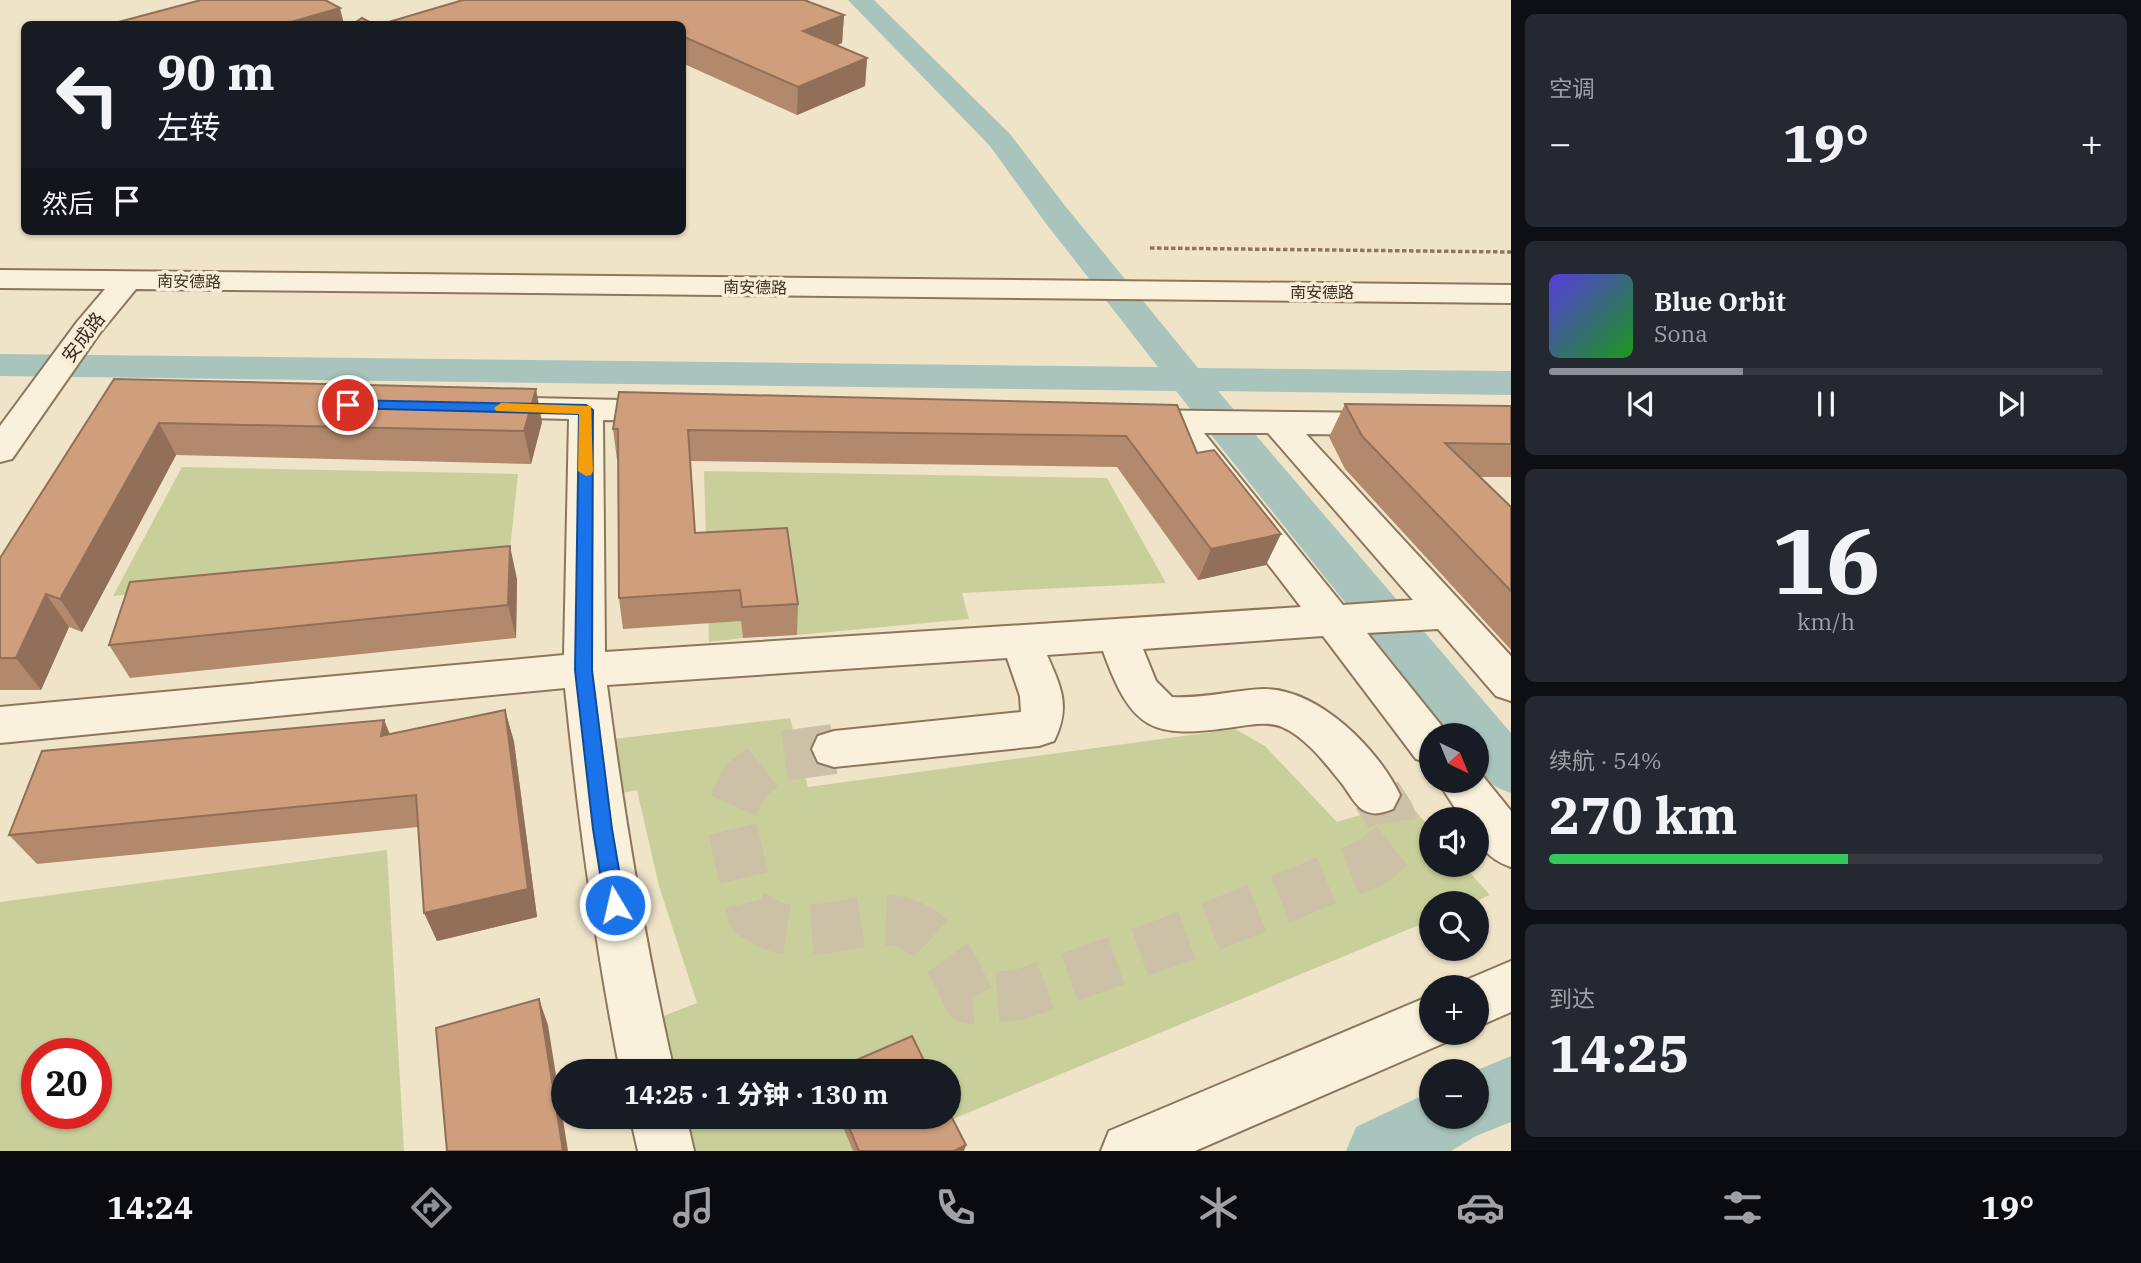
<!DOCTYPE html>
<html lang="zh">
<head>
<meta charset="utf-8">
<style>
	:root { --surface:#171b24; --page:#242831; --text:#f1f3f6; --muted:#9ea1a6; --line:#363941; --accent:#8c9099 }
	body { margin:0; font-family:"IBM Plex Serif","Noto Sans SC",serif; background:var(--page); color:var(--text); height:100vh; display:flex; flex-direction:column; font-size:26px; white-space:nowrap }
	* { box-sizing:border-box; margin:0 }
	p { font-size:23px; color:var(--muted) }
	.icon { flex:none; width:38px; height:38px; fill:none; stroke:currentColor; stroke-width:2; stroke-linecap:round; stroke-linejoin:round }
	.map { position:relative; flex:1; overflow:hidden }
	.sheet { display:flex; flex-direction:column; gap:14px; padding:14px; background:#0d0f14; width:630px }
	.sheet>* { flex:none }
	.hud { position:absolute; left:21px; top:21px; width:665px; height:214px; border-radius:10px; box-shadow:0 2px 5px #0004; background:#171b24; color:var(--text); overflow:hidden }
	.needle { width:46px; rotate:137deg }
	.fabs { position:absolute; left:1419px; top:723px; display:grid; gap:14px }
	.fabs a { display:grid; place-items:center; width:70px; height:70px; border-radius:50%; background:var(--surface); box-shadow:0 2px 5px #0004; font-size:35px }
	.speed { position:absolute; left:21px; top:1038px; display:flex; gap:14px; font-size:35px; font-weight:700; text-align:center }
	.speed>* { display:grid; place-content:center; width:91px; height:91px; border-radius:50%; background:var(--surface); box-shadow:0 2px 5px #0004; line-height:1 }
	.speed .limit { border:10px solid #d22; background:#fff; color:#111 }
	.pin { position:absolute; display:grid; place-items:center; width:60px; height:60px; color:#fff; margin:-30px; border:4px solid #fff; border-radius:50%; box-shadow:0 2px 7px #0007 }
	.me { position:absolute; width:77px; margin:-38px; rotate:351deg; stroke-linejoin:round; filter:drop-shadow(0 0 5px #0008) }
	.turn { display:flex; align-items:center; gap:24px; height:147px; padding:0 21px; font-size:32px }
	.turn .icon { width:91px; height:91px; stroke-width:2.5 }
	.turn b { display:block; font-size:49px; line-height:60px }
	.then { display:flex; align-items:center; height:66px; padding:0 21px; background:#0003; gap:14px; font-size:26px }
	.big { font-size:52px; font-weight:800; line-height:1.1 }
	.sheet .widget { flex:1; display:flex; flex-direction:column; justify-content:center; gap:10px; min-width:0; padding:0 24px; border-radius:10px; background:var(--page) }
	.sheet .dial { align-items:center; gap:0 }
	.dial b { font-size:91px; line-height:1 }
	.song { display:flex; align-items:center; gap:21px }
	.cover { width:84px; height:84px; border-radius:10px; background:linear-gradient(135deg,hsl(250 70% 55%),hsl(120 70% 35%)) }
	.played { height:7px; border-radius:4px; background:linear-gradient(90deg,var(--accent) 35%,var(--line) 35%) }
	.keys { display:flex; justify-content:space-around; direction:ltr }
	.heat { display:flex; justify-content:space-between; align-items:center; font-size:38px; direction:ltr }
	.charge { height:10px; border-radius:5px; background:linear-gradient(90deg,#34c759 54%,var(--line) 0) }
	.trip { position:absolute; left:551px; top:1059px; width:410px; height:70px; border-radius:35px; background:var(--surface); box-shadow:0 2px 5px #0004; font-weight:800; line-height:70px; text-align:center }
	.dock { display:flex; height:112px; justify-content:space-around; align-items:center; background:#090b0e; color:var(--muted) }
	.dock .icon { width:49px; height:49px }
	.dock .current { color:var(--accent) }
	.dock b { font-size:32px; color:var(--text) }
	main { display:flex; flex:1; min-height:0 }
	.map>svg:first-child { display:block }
	.green { fill:#c9cf9b; fill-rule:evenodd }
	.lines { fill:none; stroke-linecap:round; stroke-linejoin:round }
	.canal { fill:#a9c4bc; fill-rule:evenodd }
	.minor-tunnel { stroke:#ccc0a6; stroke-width:50; stroke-dasharray:50 25; stroke-linecap:butt }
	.minor-casing { stroke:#8d765c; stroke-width:4 }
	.path { stroke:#8d765c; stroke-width:3.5; stroke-dasharray:4.5 2.5; stroke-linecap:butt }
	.minor { fill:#faf1dc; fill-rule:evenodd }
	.wall { fill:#b2896c }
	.shaded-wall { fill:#916f58 }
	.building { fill:#cf9f7d; stroke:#916f58; stroke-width:2 }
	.route { fill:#1a73e8; stroke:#114b97; stroke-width:2 }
	.slow { fill:#f59e0b }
	.labels { text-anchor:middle; stroke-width:7; stroke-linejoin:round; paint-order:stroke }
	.far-street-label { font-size:16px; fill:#3d2e20; stroke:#f7eed8 }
	.street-label { font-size:19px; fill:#3d2e20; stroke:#f7eed8 }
</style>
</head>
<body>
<main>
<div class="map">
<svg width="1511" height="1151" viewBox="0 0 1511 1151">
	<rect width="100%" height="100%" fill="#f0e4c8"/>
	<g class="green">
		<path d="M 182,467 L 518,474 L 509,559 L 113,596 Z"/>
		<path d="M 704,471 L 1107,478 L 1166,583 L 962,593 L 969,619 L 797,635 L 786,559 L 735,562 L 743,638 L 709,642 Z"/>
		<path d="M 790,718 L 808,787 L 1235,729 L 1265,746 L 1337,822 L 1407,801 L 1431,829 L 1432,864 L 1463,865 L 1490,895 L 1472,903 L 1432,903 L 1431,920 L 946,1122 L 948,1116 L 948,1071 L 668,1071 L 656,1019 L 697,1003 L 659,886 L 637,790 L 609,796 L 605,740 Z"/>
		<path d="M 387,850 L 404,1151 L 0,1151 L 0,902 ZM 37,1054 L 96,1054 L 96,1113 L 37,1113 Z"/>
		<path d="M 679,1117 L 838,1117 L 853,1151 L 690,1151 Z"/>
	</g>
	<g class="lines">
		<g class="canal">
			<path d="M 848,0 L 874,0 L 1010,134 L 1066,207 L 1198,368 L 1511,371 L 1511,395 L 1218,391 L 1511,733 L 1511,793 C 1477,781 1477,768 1477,735 L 1451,735 L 1176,391 L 0,376 L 0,354 L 1158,367 L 1044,221 L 990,146 Z"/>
			<path d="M 1511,1056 L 1511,1122 L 1476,1136 L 1451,1151 L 1346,1151 L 1356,1127 L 1432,1091 L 1432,1116 L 1477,1116 L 1475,1071 Z"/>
		</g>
		<path class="minor-tunnel" d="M 834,749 L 776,757 L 745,781 L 729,815 L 753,915 C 761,919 768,925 777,927 C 840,944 895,885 946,956 C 956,969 962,985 969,999 L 1019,995 L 1197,932 L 1371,863 L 1394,845 L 1390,815 L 1377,795"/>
		<defs>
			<g id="minor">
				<path d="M 0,270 L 1511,285 L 1511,303 L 136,289 L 99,334 L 12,459 L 0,462 L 0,426 L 77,322 L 105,289 L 0,288 Z"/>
				<path d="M 488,397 L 669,401 L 681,404 L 686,411 L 681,418 L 669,421 L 603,420 L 605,652 L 1301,607 L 1167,432 L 1132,432 L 1120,429 L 1115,421 L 1120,413 L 1132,410 L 1386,413 L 1398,416 L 1403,424 L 1398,432 L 1386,435 L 1306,434 L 1511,656 L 1511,701 L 1496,696 L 1438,629 L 1367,633 L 1449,735 L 1432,735 L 1432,764 L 1416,759 L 1323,636 L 1143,649 L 1156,681 L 1172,697 C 1204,699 1233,690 1264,689 C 1319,689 1378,749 1400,795 L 1393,809 C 1382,813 1374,816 1363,810 C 1355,805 1349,793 1343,785 C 1326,764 1307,738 1282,727 C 1268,721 1249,725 1234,727 C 1152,739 1132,731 1103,651 L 1047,655 C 1061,687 1071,707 1054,741 L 1039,746 L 834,767 L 818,762 L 812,749 L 818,736 L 834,731 L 1021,712 L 1020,696 L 1007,658 L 607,685 C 624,815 645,943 674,1071 L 620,1071 C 595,944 578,817 565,688 L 0,743 L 0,707 L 564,655 L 569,419 L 488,417 L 476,414 L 471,407 L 476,400 ZM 1204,433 L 1268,433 L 1413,600 L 1343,605 Z"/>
				<path d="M 1477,769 L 1511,811 L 1511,867 C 1486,858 1477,845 1477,819 L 1462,819 L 1437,780 L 1477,780 Z"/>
				<path d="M 1511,961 L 1511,1012 L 1477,1027 L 1477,987 L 1457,987 L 1459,983 Z"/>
				<path d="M 1432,995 L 1432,1032 L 1454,1032 L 1451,1040 L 1195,1151 L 1101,1151 L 1109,1131 Z"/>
				<path d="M 630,1116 L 686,1116 L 694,1151 L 638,1151 Z"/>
			</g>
		</defs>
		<use href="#minor" class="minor-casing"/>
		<path class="path" d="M 1150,248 L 1511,252"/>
		<use href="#minor" class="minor"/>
	</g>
	<g class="wall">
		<path d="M 463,0 L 808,0 L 808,2 L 844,15 L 842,43 L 836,45 L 867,58 L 865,86 L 797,115 L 682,63 L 682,24 Z"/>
		<path d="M 114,379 L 542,422 L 531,464 L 176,455 L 82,632 L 69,627 L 41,690 L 0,690 L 0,558 Z"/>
		<path d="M 1345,404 L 1511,406 L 1511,477 L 1480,477 L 1511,507 L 1511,650 L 1345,469 L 1329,437 Z"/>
		<path d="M 1177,405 L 1197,453 L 1266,565 L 1198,580 L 1117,467 L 690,461 L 695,533 L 798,604 L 797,635 L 743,638 L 741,621 L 623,629 L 619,598 L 618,460 L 617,460 L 613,429 Z"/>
		<path d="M 517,579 L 516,638 L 130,678 L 109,645 Z"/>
		<path d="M 505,710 L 514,742 L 537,917 L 437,941 L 418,827 L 37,864 L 9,835 L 384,720 L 389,734 Z"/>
		<path d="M 838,1116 L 948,1116 L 964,1151 L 853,1151 Z"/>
	</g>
	<g class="shaded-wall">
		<path d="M 340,8 L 344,24 L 284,24 Z"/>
		<path d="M 844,15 L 842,43 L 802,59 L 803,31 Z"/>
		<path d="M 867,58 L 865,86 L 797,115 L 798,87 Z"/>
		<path d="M 536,389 L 542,422 L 531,464 L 524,431 Z"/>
		<path d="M 159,423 L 176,455 L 82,632 L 60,599 Z"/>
		<path d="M 1281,534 L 1266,565 L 1198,580 L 1211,549 Z"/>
		<path d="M 510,546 L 517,579 L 516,638 L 508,605 Z"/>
		<path d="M 46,594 L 69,627 L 41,690 L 16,658 Z"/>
		<path d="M 505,710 L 514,742 L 537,917 L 437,941 L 424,913 Z"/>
		<path d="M 384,720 L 397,751 L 381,736 Z"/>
		<path d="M 539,999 L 548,1025 L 568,1151 L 563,1151 Z"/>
		<path d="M 966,1145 L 964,1151 L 954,1151 Z"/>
	</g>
	<g class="building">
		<path d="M 201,0 L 325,0 L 340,8 L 284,24 L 111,24 Z"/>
		<path d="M 463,0 L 804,0 L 844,15 L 803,31 L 867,58 L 798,87 L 682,36 L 682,24 L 382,24 Z"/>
		<path d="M 362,18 L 373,24 L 353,24 Z"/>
		<path d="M 114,379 L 536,389 L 524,431 L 159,423 L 60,599 L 46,594 L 16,658 L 0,658 L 0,558 Z"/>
		<path d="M 619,392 L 1177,405 L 1197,453 L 1214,450 L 1281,534 L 1211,549 L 1126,436 L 688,430 L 695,533 L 787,528 L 798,604 L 742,607 L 740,590 L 619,598 L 618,429 L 613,429 Z"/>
		<path d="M 1345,404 L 1511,406 L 1511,444 L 1445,443 L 1511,507 L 1511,591 L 1362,436 Z"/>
		<path d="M 510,546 L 508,605 L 109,645 L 130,582 Z"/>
		<path d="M 505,710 L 528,889 L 424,913 L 416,795 L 9,835 L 42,751 L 384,720 L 381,736 Z"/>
		<path d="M 539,999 L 563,1151 L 447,1151 L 436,1028 Z"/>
		<path d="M 912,1036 L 929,1071 L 831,1071 Z"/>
		<path d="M 948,1110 L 966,1145 L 954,1151 L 859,1151 L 844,1116 L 948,1116 Z"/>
	</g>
	<path class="route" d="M 348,400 L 586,405 L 593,410 L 592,670 L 612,829 L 625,905 L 622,912 L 615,915 L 608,912 L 605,905 L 593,829 L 575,670 L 579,414 L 344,408 L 342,405 Z"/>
	<path class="slow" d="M 501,403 L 591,406 L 593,471 L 591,475 L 586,476 L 578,471 L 579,414 L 496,411 L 494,408 Z"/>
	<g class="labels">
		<g class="far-street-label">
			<text transform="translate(189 281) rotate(1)" y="6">南安德路</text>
			<text transform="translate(755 287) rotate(1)" y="6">南安德路</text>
			<text x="1322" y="298">南安德路</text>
		</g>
		<g class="street-label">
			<text transform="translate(83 337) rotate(-53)" y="7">安成路</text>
		</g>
	</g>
</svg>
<div class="fabs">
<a><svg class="needle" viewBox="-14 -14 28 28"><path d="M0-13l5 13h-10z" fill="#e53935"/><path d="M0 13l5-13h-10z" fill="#9ea1a6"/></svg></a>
<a><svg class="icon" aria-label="sound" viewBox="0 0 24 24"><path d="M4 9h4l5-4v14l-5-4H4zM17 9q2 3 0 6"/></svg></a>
<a><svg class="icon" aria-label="search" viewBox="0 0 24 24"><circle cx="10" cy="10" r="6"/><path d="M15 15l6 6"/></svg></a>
<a>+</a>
<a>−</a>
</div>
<div class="speed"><div class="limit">20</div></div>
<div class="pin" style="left:348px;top:405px;background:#d93025"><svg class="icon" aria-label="arrive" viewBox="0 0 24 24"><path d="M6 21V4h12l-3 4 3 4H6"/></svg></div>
<svg class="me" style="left:615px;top:905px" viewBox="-20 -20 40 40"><circle r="17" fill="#1a73e8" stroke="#fff" stroke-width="3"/><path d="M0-11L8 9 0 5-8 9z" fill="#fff"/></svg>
<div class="trip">14:25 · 1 分钟 · 130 m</div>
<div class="hud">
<div class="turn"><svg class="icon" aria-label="left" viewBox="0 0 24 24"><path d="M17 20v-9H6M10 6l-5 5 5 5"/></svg><div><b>90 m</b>左转</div></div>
<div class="then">然后<svg class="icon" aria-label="arrive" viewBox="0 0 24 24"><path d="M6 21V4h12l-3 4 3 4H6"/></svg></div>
</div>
</div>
<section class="sheet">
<div class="widget"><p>空调</p>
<div class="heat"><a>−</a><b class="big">19°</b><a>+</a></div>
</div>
<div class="widget">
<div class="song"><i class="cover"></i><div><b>Blue Orbit</b><p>Sona</p></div></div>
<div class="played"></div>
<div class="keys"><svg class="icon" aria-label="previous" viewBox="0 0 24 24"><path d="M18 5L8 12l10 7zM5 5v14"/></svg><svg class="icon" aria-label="pause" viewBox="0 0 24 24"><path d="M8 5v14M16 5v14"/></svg><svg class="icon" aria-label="next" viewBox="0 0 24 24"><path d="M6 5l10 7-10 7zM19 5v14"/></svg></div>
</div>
<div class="widget dial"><b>16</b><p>km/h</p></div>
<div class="widget"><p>续航 · 54%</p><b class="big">270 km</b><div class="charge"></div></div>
<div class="widget"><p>到达</p><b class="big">14:25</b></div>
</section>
</main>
<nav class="dock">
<b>14:24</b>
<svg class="icon current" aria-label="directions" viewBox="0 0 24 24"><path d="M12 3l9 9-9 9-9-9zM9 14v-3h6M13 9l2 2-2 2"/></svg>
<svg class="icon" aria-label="music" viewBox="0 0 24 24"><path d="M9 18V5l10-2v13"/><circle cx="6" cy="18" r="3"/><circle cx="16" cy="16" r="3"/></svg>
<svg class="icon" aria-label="phone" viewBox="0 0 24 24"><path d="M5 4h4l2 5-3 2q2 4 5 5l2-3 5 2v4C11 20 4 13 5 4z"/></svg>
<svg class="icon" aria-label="climate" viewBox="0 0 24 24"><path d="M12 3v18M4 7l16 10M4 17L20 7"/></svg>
<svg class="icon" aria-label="car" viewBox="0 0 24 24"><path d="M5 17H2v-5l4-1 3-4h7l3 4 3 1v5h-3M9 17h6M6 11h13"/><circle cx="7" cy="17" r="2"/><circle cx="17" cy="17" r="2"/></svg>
<svg class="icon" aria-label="filters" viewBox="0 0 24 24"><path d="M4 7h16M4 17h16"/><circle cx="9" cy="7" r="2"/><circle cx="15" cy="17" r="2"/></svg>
<b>19°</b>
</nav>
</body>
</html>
